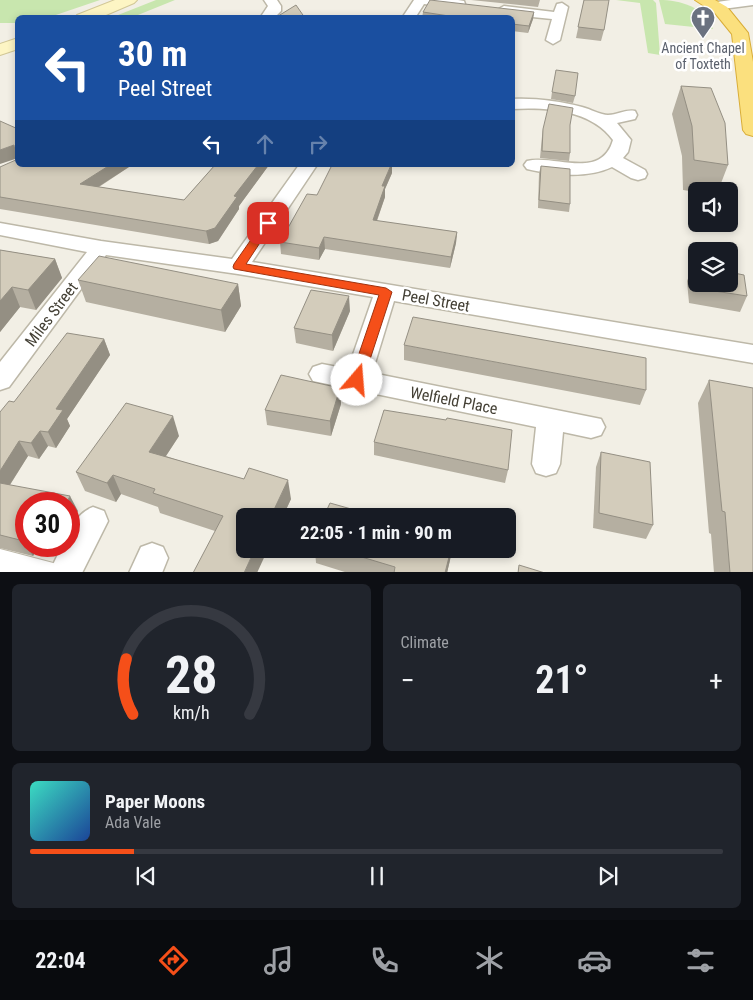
<!DOCTYPE html>
<html lang="en">
<head>
<meta charset="utf-8">
<style>
	:root { --surface:#171b24; --page:#20242c; --text:#f1f3f6; --muted:#9ea1a6; --line:#363941; --accent:#f54f19 }
	body { margin:0; font-family:"Roboto Condensed",sans-serif; background:var(--page); color:var(--text); height:100vh; display:flex; flex-direction:column; font-size:19px; white-space:nowrap }
	* { box-sizing:border-box; margin:0 }
	p { font-size:16px; color:var(--muted) }
	.icon { flex:none; width:28px; height:28px; fill:none; stroke:currentColor; stroke-width:2; stroke-linecap:round; stroke-linejoin:round }
	.map { position:relative; height:572px; overflow:hidden }
	.side { display:flex; flex-direction:column; gap:12px; padding:12px; background:#0d0f14; flex:1 }
	.side>* { flex:none }
	.hud { position:absolute; left:15px; top:15px; width:500px; height:152px; border-radius:8px; box-shadow:0 2px 8px #0003; background:#1a4fa0; color:#fff; overflow:hidden }
	.fabs { position:absolute; left:688px; top:182px; display:grid; gap:10px }
	.fabs a { display:grid; place-items:center; width:50px; height:50px; border-radius:8px; background:var(--surface); box-shadow:0 2px 8px #0003; font-size:25px }
	.speed { position:absolute; left:15px; top:492px; display:flex; gap:10px; font-size:25px; font-weight:700; text-align:center }
	.speed>* { display:grid; place-content:center; width:65px; height:65px; border-radius:50%; background:var(--surface); box-shadow:0 2px 8px #0003; line-height:1 }
	.speed .limit { border:8px solid #d22; background:#fff; color:#111 }
	.pin { position:absolute; display:grid; place-items:center; width:42px; height:42px; color:#fff; margin:-21px; border-radius:10px; box-shadow:0 2px 8px #0006 }
	.me { position:absolute; width:55px; margin:-28px; rotate:18deg; stroke-linejoin:round; filter:drop-shadow(0 0 4px #0008) }
	.turn { display:flex; align-items:center; gap:18px; height:105px; padding:0 20px; font-size:22px }
	.turn .icon { width:65px; height:65px; stroke-width:2.5 }
	.turn b { display:block; font-size:35px; line-height:42px }
	.lanes { display:flex; align-items:center; height:48px; padding:0 20px; background:#0003; justify-content:center; gap:25px; direction:ltr }
	.lanes .off { opacity:.35 }
	.big { font-size:38px; font-weight:700; line-height:1.1 }
	.side .widget { flex:1; display:flex; flex-direction:column; justify-content:center; gap:8px; min-width:0; padding:0 18px; border-radius:8px; background:var(--page) }
	.side .dial { align-items:center; gap:0 }
	.dial svg { height:130px; overflow:visible; fill:none; stroke:var(--line); stroke-width:7; stroke-linecap:round; text-anchor:middle }
	.dial text { fill:var(--text); stroke:none }
	.song { display:flex; align-items:center; gap:15px }
	.cover { width:60px; height:60px; border-radius:8px; background:linear-gradient(135deg,hsl(170 70% 55%),hsl(220 70% 35%)) }
	.played { height:5px; border-radius:2px; background:linear-gradient(90deg,var(--accent) 15%,var(--line) 15%) }
	.keys { display:flex; justify-content:space-around; direction:ltr }
	.heat { display:flex; justify-content:space-between; align-items:center; font-size:28px; direction:ltr }
	.side .tiles { flex:1; display:grid; gap:12px; grid-template-columns:1fr 1fr }
	.widget:last-child { grid-column:span 2 }
	.trip { position:absolute; left:236px; top:508px; width:280px; height:50px; border-radius:8px; background:var(--surface); box-shadow:0 2px 8px #0003; font-weight:700; line-height:50px; text-align:center }
	.dock { display:flex; height:80px; justify-content:space-around; align-items:center; background:#090b0e; color:var(--muted) }
	.dock .icon { width:35px; height:35px }
	.dock .current { color:var(--accent) }
	.dock b { font-size:22px; color:var(--text) }
	.map>svg:first-child { display:block }
	.green { fill:#c8e6ae }
	.lines { fill:none; stroke-linecap:round; stroke-linejoin:round }
	.pedestrian-casing { stroke:#bdb8a8; stroke-width:2 }
	.minor-casing { stroke:#bdb8a8; stroke-width:3 }
	.secondary-casing { stroke:#d1c796; stroke-width:2 }
	.trunk-casing { stroke:#d9ad38; stroke-width:2 }
	.pedestrian { fill:#fff; fill-rule:evenodd }
	.minor { fill:#fff; fill-rule:evenodd }
	.secondary { fill:#fdf5c4; fill-rule:evenodd }
	.trunk { fill:#fbe07e; fill-rule:evenodd }
	.wall { fill:#b5afa1 }
	.shaded-wall { fill:#948f83 }
	.building { fill:#d3ccbb; stroke:#948f83 }
	.route { fill:#f54f19; stroke:#9f3310 }
	.labels { text-anchor:middle; stroke-width:5; stroke-linejoin:round; paint-order:stroke }
	.far-worship-label { font-size:14px; fill:#5b616d; stroke:#fff }
	.street-label { font-size:16px; fill:#444035; stroke:#fff }
</style>
</head>
<body>
<div class="map">
<svg width="753" height="573" viewBox="0 0 753 573">
	<rect width="100%" height="100%" fill="#f2efe5"/>
	<g class="green">
		<path d="M 0,0 L 100,0 L 50,17 L 18,18 L 17,23 L 0,23 Z"/>
		<path d="M 156,0 L 175,0 L 133,17 L 113,17 Z"/>
		<path d="M 616,0 L 653,0 L 656,3 L 660,55 L 648,53 L 640,3 Z"/>
		<path d="M 659,0 C 681,0 704,7 713,29 L 665,24 Z"/>
	</g>
	<g class="lines">
		<defs>
			<path id="pedestrian" d="M 0,549 L 57,564 L 60,573 L 0,573 Z"/>
			<g id="minor">
				<path d="M 264,0 L 277,0 L 281,6 L 281,11 L 274,18 L 260,18 L 268,6 Z"/>
				<path d="M 414,0 L 458,0 L 464,1 L 465,4 L 459,8 L 424,4 L 415,18 L 402,18 Z"/>
				<path d="M 731,0 L 753,0 L 753,5 L 715,10 L 709,6 L 710,3 Z"/>
				<path d="M 562,3 L 568,7 L 560,40 L 553,44 L 546,40 L 552,19 L 504,14 L 497,10 L 504,6 L 554,12 L 557,4 Z"/>
				<path d="M 512,99 C 536,98 559,101 582,107 C 590,109 601,115 608,115 C 618,115 625,109 635,111 L 637,115 L 635,119 L 617,123 L 631,140 L 628,152 L 623,158 L 645,170 L 647,174 L 645,178 L 638,180 L 631,178 L 612,167 C 587,179 553,175 527,169 L 524,165 L 527,161 C 555,154 601,181 613,140 C 591,110 548,107 512,109 Z"/>
				<path d="M 299,165 L 317,165 L 252,262 L 753,345 L 753,363 L 394,301 L 372,373 L 601,419 L 605,427 L 601,435 L 591,438 L 563,432 L 560,464 L 556,473 L 546,476 L 536,473 L 532,464 L 536,427 L 313,381 L 309,374 L 313,367 L 322,364 L 348,369 L 373,297 L 238,274 L 106,255 L 9,387 L 0,390 L 0,362 L 87,252 L 0,235 L 0,223 L 101,241 L 232,259 Z"/>
				<path d="M 93,507 L 104,511 L 108,521 L 82,573 L 49,573 L 62,546 L 69,546 C 69,529 77,513 93,507 Z"/>
				<path d="M 152,543 L 163,547 L 168,558 L 162,573 L 129,573 L 141,547 Z"/>
			</g>
			<g id="secondary">
				<path d="M 115,0 L 137,0 L 134,3 L 99,18 L 75,18 L 77,15 Z"/>
				<path d="M 18,38 L 18,49 L 0,55 L 0,44 Z"/>
			</g>
			<path id="trunk" d="M 695,0 L 715,0 L 727,7 L 748,33 L 753,62 L 753,136 L 746,134 L 743,130 L 732,34 L 715,13 Z"/>
		</defs>
		<use href="#pedestrian" class="pedestrian-casing"/>
		<use href="#minor" class="minor-casing"/>
		<use href="#secondary" class="secondary-casing"/>
		<use href="#trunk" class="trunk-casing"/>
		<use href="#pedestrian" class="pedestrian"/>
		<use href="#minor" class="minor"/>
		<use href="#secondary" class="secondary"/>
		<use href="#trunk" class="trunk"/>
	</g>
	<g class="wall">
		<path d="M 471,0 L 540,0 L 538,7 Z"/>
		<path d="M 584,0 L 604,30 L 601,41 L 576,38 Z"/>
		<path d="M 423,12 L 534,12 L 533,19 L 528,33 L 512,31 L 512,18 L 422,18 Z"/>
		<path d="M 681,86 L 728,165 L 718,191 L 696,191 L 696,192 L 683,190 L 682,156 L 672,114 Z"/>
		<path d="M 552,92 L 575,96 L 573,103 L 551,99 Z"/>
		<path d="M 543,129 L 570,153 L 569,161 L 540,158 L 542,136 Z"/>
		<path d="M 18,165 L 132,165 L 99,187 L 184,200 L 215,165 L 269,165 L 239,206 L 239,209 L 218,241 L 209,244 L 0,209 L 0,167 Z"/>
		<path d="M 541,166 L 570,204 L 569,212 L 538,208 L 539,173 Z"/>
		<path d="M 392,173 L 385,189 L 385,197 L 377,221 L 457,232 L 456,243 L 450,268 L 325,249 L 319,260 L 281,254 L 280,242 L 317,195 Z"/>
		<path d="M 0,250 L 55,259 L 62,278 L 36,310 L 20,307 L 0,332 Z"/>
		<path d="M 693,266 L 747,296 L 740,312 L 689,303 L 687,281 Z"/>
		<path d="M 78,280 L 238,284 L 241,306 L 225,332 L 86,302 Z"/>
		<path d="M 350,311 L 333,351 L 296,343 L 294,328 Z"/>
		<path d="M 104,339 L 110,355 L 67,419 L 70,426 L 56,448 L 48,446 L 39,459 L 28,456 L 10,485 L 78,511 L 26,504 L 26,546 L 39,546 L 33,556 L 0,548 L 0,412 Z"/>
		<path d="M 404,345 L 646,390 L 640,405 L 404,360 Z"/>
		<path d="M 709,380 L 753,573 L 714,573 L 711,534 L 709,533 L 698,403 Z"/>
		<path d="M 340,388 L 341,404 L 331,436 L 267,425 L 265,410 Z"/>
		<path d="M 179,436 L 166,456 L 291,499 L 283,516 L 245,516 L 215,531 L 160,513 L 158,507 L 121,494 L 116,502 L 85,491 L 76,472 Z"/>
		<path d="M 374,442 L 508,470 L 505,483 L 374,455 Z"/>
		<path d="M 601,452 L 653,525 L 646,539 L 593,528 L 596,467 Z"/>
		<path d="M 315,549 L 452,549 L 450,560 L 447,573 L 348,573 L 316,563 Z"/>
	</g>
	<g class="shaded-wall">
		<path d="M 534,12 L 533,19 L 528,33 L 529,26 Z"/>
		<path d="M 14,145 L 18,158 L 0,164 L 0,150 Z"/>
		<path d="M 110,165 L 132,165 L 84,196 L 80,184 Z"/>
		<path d="M 258,165 L 269,165 L 239,206 L 239,209 L 218,241 L 209,244 L 206,231 Z"/>
		<path d="M 391,165 L 392,165 L 392,173 L 385,189 L 385,197 L 373,231 L 373,220 L 382,186 Z"/>
		<path d="M 457,232 L 456,243 L 450,268 L 451,257 Z"/>
		<path d="M 324,237 L 325,249 L 319,260 L 319,248 Z"/>
		<path d="M 55,259 L 62,278 L 36,310 L 28,290 Z"/>
		<path d="M 238,284 L 241,306 L 225,332 L 221,310 Z"/>
		<path d="M 12,287 L 20,307 L 0,332 L 0,301 Z"/>
		<path d="M 349,296 L 350,311 L 333,351 L 332,335 Z"/>
		<path d="M 104,339 L 110,355 L 67,419 L 70,426 L 56,448 L 48,432 L 56,409 Z"/>
		<path d="M 340,388 L 341,404 L 331,436 L 330,421 Z"/>
		<path d="M 173,416 L 179,436 L 156,471 L 149,452 Z"/>
		<path d="M 40,431 L 48,446 L 39,459 L 31,443 Z"/>
		<path d="M 19,441 L 28,456 L 2,497 L 0,493 L 0,471 Z"/>
		<path d="M 113,475 L 121,494 L 116,502 L 107,483 Z"/>
		<path d="M 288,480 L 291,499 L 283,516 L 271,516 Z"/>
		<path d="M 70,496 L 78,511 L 69,527 L 69,504 L 66,504 Z"/>
		<path d="M 26,537 L 26,545 L 24,541 Z"/>
		<path d="M 27,546 L 39,546 L 33,556 Z"/>
		<path d="M 255,549 L 268,549 L 257,573 L 244,573 Z"/>
		<path d="M 451,549 L 452,549 L 450,560 L 447,573 L 445,573 Z"/>
	</g>
	<g class="building">
		<path d="M 430,0 L 534,12 L 529,26 L 512,24 L 512,18 L 462,18 L 423,12 Z"/>
		<path d="M 584,0 L 609,0 L 604,30 L 578,27 Z"/>
		<path d="M 296,5 L 305,18 L 275,18 Z"/>
		<path d="M 556,70 L 578,73 L 575,96 L 552,92 Z"/>
		<path d="M 681,86 L 711,88 L 725,123 L 728,165 L 694,160 L 692,126 Z"/>
		<path d="M 549,104 L 573,108 L 570,125 L 570,153 L 542,151 L 543,129 Z"/>
		<path d="M 0,121 L 18,129 L 18,151 L 15,151 L 14,145 L 0,150 Z"/>
		<path d="M 18,159 L 18,165 L 110,165 L 80,184 L 184,200 L 215,165 L 258,165 L 234,196 L 237,197 L 215,228 L 206,231 L 0,197 L 0,167 Z"/>
		<path d="M 332,165 L 391,165 L 382,186 L 385,186 L 373,220 L 457,232 L 451,257 L 324,237 L 319,248 L 280,242 L 307,194 L 317,195 Z"/>
		<path d="M 541,166 L 570,169 L 570,204 L 539,200 Z"/>
		<path d="M 0,250 L 55,259 L 28,290 L 12,287 L 0,301 Z"/>
		<path d="M 99,256 L 238,284 L 221,310 L 78,280 Z"/>
		<path d="M 693,266 L 696,266 L 696,284 L 729,284 L 729,272 L 744,275 L 747,296 L 695,288 Z"/>
		<path d="M 311,290 L 349,296 L 332,335 L 294,328 Z"/>
		<path d="M 413,317 L 646,358 L 646,390 L 404,345 Z"/>
		<path d="M 67,333 L 104,339 L 56,409 L 63,410 L 48,432 L 40,431 L 31,443 L 19,441 L 0,471 L 0,412 L 9,401 L 14,402 Z"/>
		<path d="M 281,375 L 340,388 L 330,421 L 265,410 Z"/>
		<path d="M 709,380 L 753,388 L 753,573 L 730,573 L 725,512 L 722,511 Z"/>
		<path d="M 126,403 L 173,416 L 149,452 L 244,479 L 249,468 L 288,480 L 271,516 L 245,516 L 245,549 L 255,549 L 244,573 L 193,573 L 223,516 L 153,493 L 155,489 L 113,475 L 107,483 L 76,472 Z"/>
		<path d="M 384,410 L 446,420 L 447,418 L 512,430 L 508,470 L 374,442 Z"/>
		<path d="M 601,452 L 650,462 L 653,525 L 599,513 Z"/>
		<path d="M 0,483 L 70,496 L 66,504 L 26,504 L 26,537 L 24,541 L 0,535 Z"/>
		<path d="M 330,503 L 376,516 L 324,516 Z"/>
		<path d="M 335,549 L 451,549 L 445,573 L 394,573 L 395,567 Z"/>
		<path d="M 519,565 L 545,573 L 518,573 Z"/>
	</g>
	<path class="route" d="M 268,220 L 273,223 L 246,264 L 386,288 L 392,292 L 362,384 L 352,384 L 350,380 L 379,295 L 234,269 L 233,267 L 234,264 L 264,221 Z"/>
	<defs>
		<symbol id="church-pin" viewBox="-11 -11 22 30"><path d="M0 17L-7.5 6A9.5 9.5 0 1 1 7.5 6Z" fill="#6b7280" stroke="#fff"/><path d="M-1.2-6h2.4v3.5h3.3v2.4h-3.3V6h-2.4V-.1h-3.3v-2.4h3.3Z" fill="#fff"/></symbol>
	</defs>
	<g fill-rule="evenodd">
		<use href="#church-pin" x="689" y="4" width="28" height="38"/>
	</g>
	<g class="labels">
		<g class="far-worship-label">
			<text x="703" y="53">Ancient Chapel<tspan x="703" dy="16">of Toxteth</tspan></text>
		</g>
		<g class="street-label">
			<text transform="translate(436 300) rotate(10)" y="6">Peel Street</text>
			<text transform="translate(51 314) rotate(-53)" y="6">Miles Street</text>
			<text transform="translate(454 400) rotate(11)" y="6">Welfield Place</text>
		</g>
	</g>
</svg>
<div class="fabs">
<a><svg class="icon" aria-label="sound" viewBox="0 0 24 24"><path d="M4 9h4l5-4v14l-5-4H4zM17 9q2 3 0 6"/></svg></a>
<a><svg class="icon" aria-label="layers" viewBox="0 0 24 24"><path d="M12 4l9 5-9 5-9-5zM3 14l9 5 9-5"/></svg></a>
</div>
<div class="speed"><div class="limit">30</div></div>
<div class="pin" style="left:268px;top:223px;background:#d93025"><svg class="icon" aria-label="arrive" viewBox="0 0 24 24"><path d="M6 21V4h12l-3 4 3 4H6"/></svg></div>
<svg class="me" style="left:357px;top:380px" viewBox="-20 -20 40 40"><circle r="19" fill="#fff"/><path d="M0-13L10 11 0 6-10 11z" fill="#f54f19"/></svg>
<div class="trip">22:05 · 1 min · 90 m</div>
<div class="hud">
<div class="turn"><svg class="icon" aria-label="left" viewBox="0 0 24 24"><path d="M17 20v-9H6M10 6l-5 5 5 5"/></svg><div><b>30 m</b>Peel Street</div></div>
<div class="lanes"><svg class="icon" aria-label="left" viewBox="0 0 24 24"><path d="M17 20v-9H6M10 6l-5 5 5 5"/></svg><svg class="icon off" aria-label="ahead" viewBox="0 0 24 24"><path d="M12 20V5M6 11l6-6 6 6"/></svg><svg class="icon off" aria-label="right" viewBox="0 0 24 24"><path d="M7 20v-9h11M14 6l5 5-5 5"/></svg></div>
</div>
</div>
<section class="side">
<div class="tiles">
<div class="widget dial"><svg viewBox="0 0 100 80">
<path d="M14 69A42 42 0 1 1 86 69"/>
<path d="M14 69A42 42 0 0 1 10 35" stroke="#f54f19"/>
<text x="50" y="56" font-size="32" font-weight="700">28</text>
<text x="50" y="72" font-size="11">km/h</text>
</svg></div>
<div class="widget"><p>Climate</p>
<div class="heat"><a>−</a><b class="big">21°</b><a>+</a></div>
</div>
<div class="widget">
<div class="song"><i class="cover"></i><div><b>Paper Moons</b><p>Ada Vale</p></div></div>
<div class="played"></div>
<div class="keys"><svg class="icon" aria-label="previous" viewBox="0 0 24 24"><path d="M18 5L8 12l10 7zM5 5v14"/></svg><svg class="icon" aria-label="pause" viewBox="0 0 24 24"><path d="M8 5v14M16 5v14"/></svg><svg class="icon" aria-label="next" viewBox="0 0 24 24"><path d="M6 5l10 7-10 7zM19 5v14"/></svg></div>
</div>
</div>
</section>
<nav class="dock">
<b>22:04</b>
<svg class="icon current" aria-label="directions" viewBox="0 0 24 24"><path d="M12 3l9 9-9 9-9-9zM9 14v-3h6M13 9l2 2-2 2"/></svg>
<svg class="icon" aria-label="music" viewBox="0 0 24 24"><path d="M9 18V5l10-2v13"/><circle cx="6" cy="18" r="3"/><circle cx="16" cy="16" r="3"/></svg>
<svg class="icon" aria-label="phone" viewBox="0 0 24 24"><path d="M5 4h4l2 5-3 2q2 4 5 5l2-3 5 2v4C11 20 4 13 5 4z"/></svg>
<svg class="icon" aria-label="climate" viewBox="0 0 24 24"><path d="M12 3v18M4 7l16 10M4 17L20 7"/></svg>
<svg class="icon" aria-label="car" viewBox="0 0 24 24"><path d="M5 17H2v-5l4-1 3-4h7l3 4 3 1v5h-3M9 17h6M6 11h13"/><circle cx="7" cy="17" r="2"/><circle cx="17" cy="17" r="2"/></svg>
<svg class="icon" aria-label="filters" viewBox="0 0 24 24"><path d="M4 7h16M4 17h16"/><circle cx="9" cy="7" r="2"/><circle cx="15" cy="17" r="2"/></svg>
</nav>
</body>
</html>
